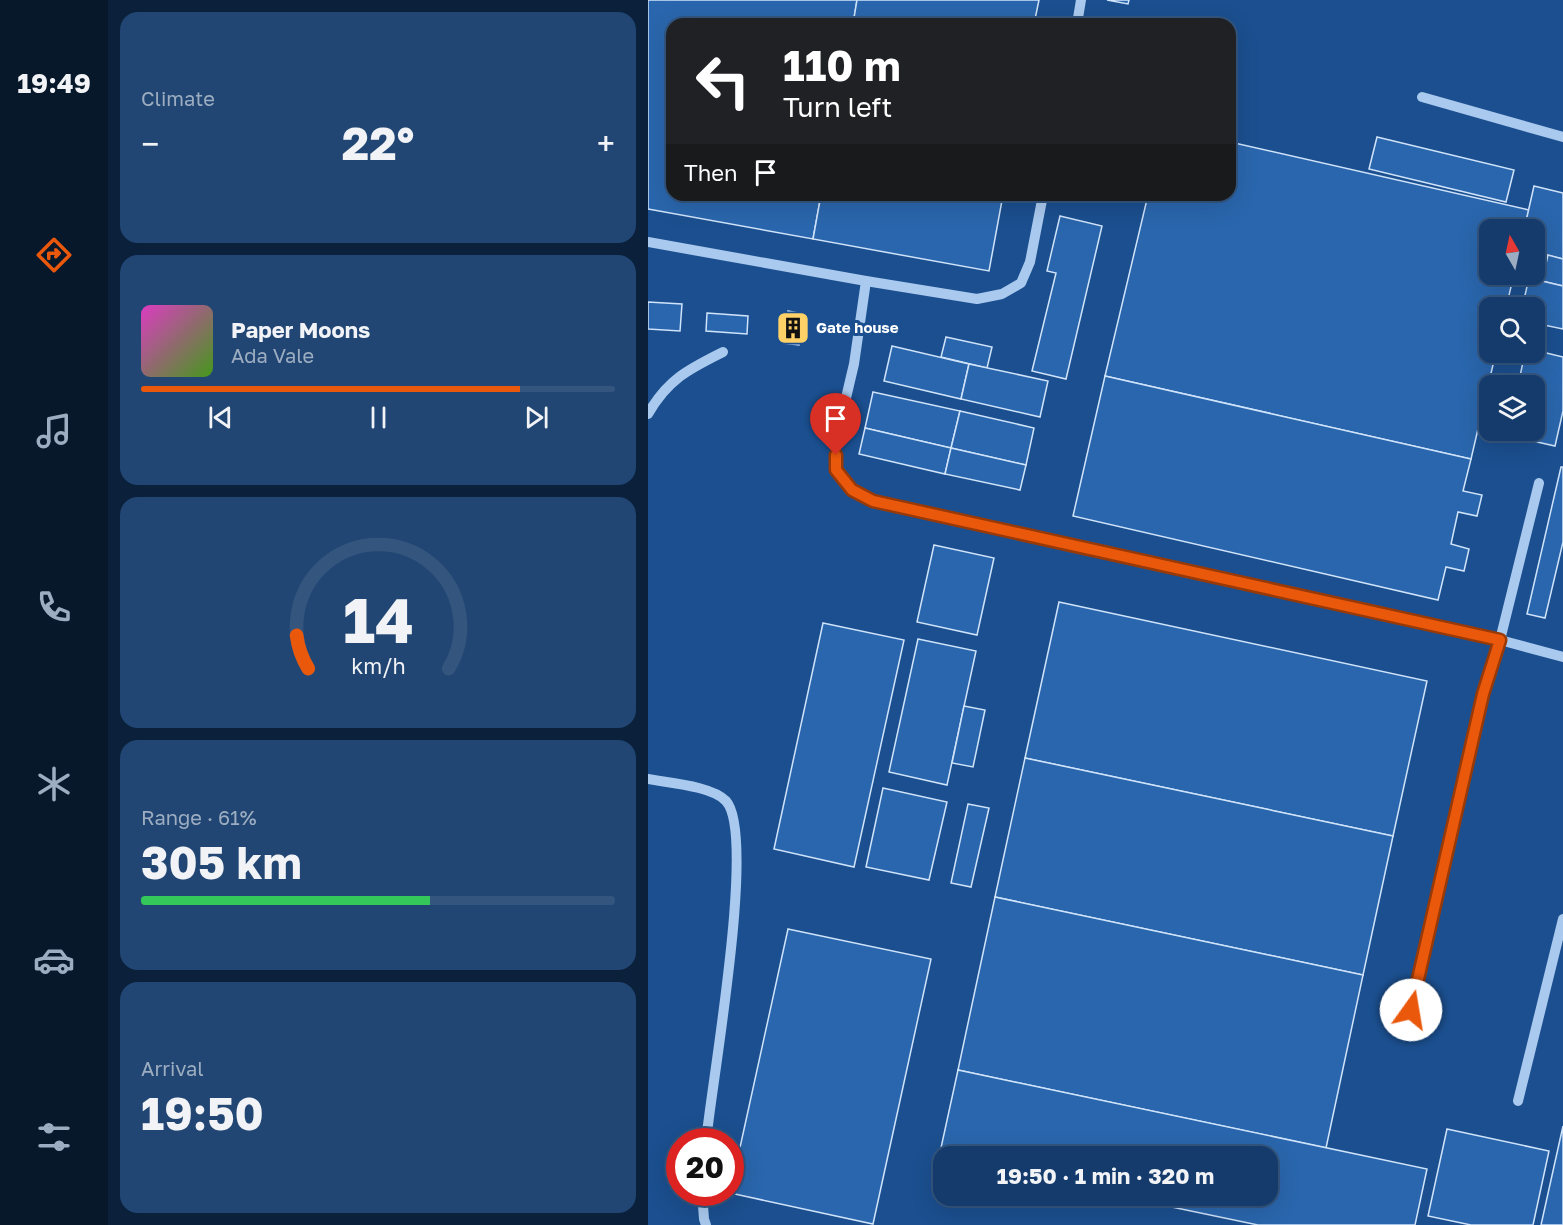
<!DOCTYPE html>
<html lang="en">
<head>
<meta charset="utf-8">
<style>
	:root { --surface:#143b6b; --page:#214673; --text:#f1f3f6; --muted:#9dadc1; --line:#33557e; --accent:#ea580c }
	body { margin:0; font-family:"Golos Text",sans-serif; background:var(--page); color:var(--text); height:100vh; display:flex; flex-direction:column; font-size:22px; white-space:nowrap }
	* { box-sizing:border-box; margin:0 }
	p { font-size:20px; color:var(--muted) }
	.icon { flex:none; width:33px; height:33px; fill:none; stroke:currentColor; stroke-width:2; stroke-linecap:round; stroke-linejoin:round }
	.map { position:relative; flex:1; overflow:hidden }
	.details { display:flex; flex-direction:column; gap:12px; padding:12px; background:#0b203b; width:540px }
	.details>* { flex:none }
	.guide { position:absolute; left:18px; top:18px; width:570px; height:183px; border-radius:18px; box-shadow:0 6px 24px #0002,0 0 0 2px var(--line); background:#202124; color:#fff; overflow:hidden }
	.needle { width:39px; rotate:351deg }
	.tools { position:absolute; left:831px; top:219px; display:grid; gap:12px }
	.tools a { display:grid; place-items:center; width:66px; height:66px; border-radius:12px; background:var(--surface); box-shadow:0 6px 24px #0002,0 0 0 2px var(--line); font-size:30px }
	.speed { position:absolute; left:18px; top:1128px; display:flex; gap:12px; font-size:30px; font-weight:700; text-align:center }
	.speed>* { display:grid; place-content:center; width:78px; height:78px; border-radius:50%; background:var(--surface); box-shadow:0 6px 24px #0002,0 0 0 2px var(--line); line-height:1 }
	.speed .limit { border:9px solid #d22; background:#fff; color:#111 }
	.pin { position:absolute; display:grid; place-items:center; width:51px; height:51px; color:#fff; margin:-62px -26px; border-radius:50% 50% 50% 0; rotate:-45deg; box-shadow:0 0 6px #0007 }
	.pin .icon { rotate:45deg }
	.me { position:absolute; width:66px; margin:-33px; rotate:13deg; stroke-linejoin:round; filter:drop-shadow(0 0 4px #0008) }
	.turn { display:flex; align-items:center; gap:21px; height:126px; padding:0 18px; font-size:27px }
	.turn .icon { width:78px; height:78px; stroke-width:2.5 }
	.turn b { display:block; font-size:42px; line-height:51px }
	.then { display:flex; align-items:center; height:57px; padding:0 18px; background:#0003; gap:12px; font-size:22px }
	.big { font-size:45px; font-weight:700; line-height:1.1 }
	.details .tile { flex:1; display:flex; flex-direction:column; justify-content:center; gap:9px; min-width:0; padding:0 21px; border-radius:18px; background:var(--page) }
	.details .dial { align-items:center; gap:0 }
	.dial svg { height:156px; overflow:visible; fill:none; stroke:var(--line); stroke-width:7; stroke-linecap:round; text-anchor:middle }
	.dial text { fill:var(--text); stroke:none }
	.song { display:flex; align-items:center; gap:18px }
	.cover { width:72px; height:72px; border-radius:9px; background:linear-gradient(135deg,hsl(310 70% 55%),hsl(100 70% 35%)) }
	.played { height:6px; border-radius:3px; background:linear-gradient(90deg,var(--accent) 80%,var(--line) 80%) }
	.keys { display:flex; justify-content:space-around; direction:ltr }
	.heat { display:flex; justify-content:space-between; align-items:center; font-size:33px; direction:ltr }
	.charge { height:9px; border-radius:4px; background:linear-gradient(90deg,#34c759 61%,var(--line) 0) }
	.trip { position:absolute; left:285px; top:1146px; width:345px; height:60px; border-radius:18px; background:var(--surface); box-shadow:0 6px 24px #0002,0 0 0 2px var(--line); font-weight:700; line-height:60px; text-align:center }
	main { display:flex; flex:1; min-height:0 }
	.dock { display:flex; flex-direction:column; width:108px; justify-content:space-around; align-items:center; background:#08182b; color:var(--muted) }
	.dock .icon { width:42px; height:42px }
	.dock .on { color:var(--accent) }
	.dock b { font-size:27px; color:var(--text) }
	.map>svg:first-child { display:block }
	.building { fill:#2a66ad; stroke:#cfe3fa; stroke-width:1.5 }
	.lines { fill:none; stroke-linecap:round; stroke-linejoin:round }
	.minor { stroke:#a9c9ee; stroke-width:10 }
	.route-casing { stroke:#983908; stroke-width:15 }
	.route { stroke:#ea580c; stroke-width:10 }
	.labels { text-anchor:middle; stroke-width:6; stroke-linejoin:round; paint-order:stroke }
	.poi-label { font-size:15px; font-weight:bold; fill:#fff; stroke:#1b4f8f; text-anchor:start }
</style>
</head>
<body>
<main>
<nav class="dock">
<b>19:49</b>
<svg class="icon on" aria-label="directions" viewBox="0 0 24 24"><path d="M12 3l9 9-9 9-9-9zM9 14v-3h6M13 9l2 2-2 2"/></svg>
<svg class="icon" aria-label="music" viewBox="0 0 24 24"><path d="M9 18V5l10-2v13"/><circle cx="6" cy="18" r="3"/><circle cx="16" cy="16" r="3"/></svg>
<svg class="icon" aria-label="phone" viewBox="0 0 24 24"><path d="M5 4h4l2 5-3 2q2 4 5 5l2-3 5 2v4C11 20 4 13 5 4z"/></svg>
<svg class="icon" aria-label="climate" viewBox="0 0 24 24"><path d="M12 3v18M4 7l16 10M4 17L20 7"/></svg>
<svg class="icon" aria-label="car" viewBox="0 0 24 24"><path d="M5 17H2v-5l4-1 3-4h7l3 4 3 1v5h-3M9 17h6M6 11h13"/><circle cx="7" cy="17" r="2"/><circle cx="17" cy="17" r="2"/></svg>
<svg class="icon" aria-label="filters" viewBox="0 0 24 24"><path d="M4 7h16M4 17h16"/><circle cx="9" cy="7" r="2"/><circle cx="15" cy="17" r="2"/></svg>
</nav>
<section class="details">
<div class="tile"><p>Climate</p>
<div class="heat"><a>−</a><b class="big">22°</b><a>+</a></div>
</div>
<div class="tile">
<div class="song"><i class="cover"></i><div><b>Paper Moons</b><p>Ada Vale</p></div></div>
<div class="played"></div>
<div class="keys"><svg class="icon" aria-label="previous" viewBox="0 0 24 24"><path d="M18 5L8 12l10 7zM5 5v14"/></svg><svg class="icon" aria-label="pause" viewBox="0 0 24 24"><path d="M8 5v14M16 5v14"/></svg><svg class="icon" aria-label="next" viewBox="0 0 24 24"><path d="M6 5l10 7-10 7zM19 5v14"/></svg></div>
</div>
<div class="tile dial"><svg viewBox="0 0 100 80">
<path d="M14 69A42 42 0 1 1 86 69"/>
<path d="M14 69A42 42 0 0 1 8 52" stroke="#ea580c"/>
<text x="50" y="56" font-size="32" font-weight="700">14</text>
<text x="50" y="72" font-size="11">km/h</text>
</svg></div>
<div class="tile"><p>Range · 61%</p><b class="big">305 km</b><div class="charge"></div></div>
<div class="tile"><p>Arrival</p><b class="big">19:50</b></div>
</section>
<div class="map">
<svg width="915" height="1225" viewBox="0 0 915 1225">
	<rect width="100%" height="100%" fill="#1b4f8f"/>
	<g class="building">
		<path d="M 0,0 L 209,0 L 205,24 L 24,24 L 24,195 L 173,195 L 165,239 L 0,209 Z"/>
		<path d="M 209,0 L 391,0 L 386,24 L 205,24 Z"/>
		<path d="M 459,0 L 481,0 L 480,4 Z"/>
		<path d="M 729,137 L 866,170 L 858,202 L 721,169 Z"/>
		<path d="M 582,142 L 881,210 L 876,230 L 842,230 L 842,274 L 866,274 L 858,308 L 842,308 L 842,352 L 848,352 L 823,459 L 457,376 L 500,195 L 582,195 Z"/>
		<path d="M 886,186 L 915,193 L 915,259 L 886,252 L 886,230 L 876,230 Z"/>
		<path d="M 173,195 L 355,195 L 341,271 L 165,239 Z"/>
		<path d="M 418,195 L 439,195 L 438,199 Z"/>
		<path d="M 412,216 L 454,226 L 418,379 L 384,371 L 408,273 L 399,271 Z"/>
		<path d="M 886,252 L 894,254 L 888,276 L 884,274 L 886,274 Z"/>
		<path d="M 900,255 L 915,259 L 915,286 L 894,281 Z"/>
		<path d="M 881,278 L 915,286 L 915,329 L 886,323 L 886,308 L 874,308 Z"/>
		<path d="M 0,302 L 34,304 L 32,331 L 0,329 Z"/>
		<path d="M 140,311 L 156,314 L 151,345 L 135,343 Z"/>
		<path d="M 59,313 L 100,316 L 99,334 L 58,331 Z"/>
		<path d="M 298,337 L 344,347 L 339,368 L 293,357 Z"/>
		<path d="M 244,346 L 321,364 L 313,399 L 236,381 Z"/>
		<path d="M 886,350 L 915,357 L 915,411 L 907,446 L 858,435 L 859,430 L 886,430 L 886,386 L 870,386 L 877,352 L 886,352 Z"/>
		<path d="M 321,364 L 400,381 L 392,417 L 313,399 Z"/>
		<path d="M 457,376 L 823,459 L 815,491 L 834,495 L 829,516 L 810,512 L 803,544 L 821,549 L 816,571 L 798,567 L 790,600 L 425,516 Z"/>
		<path d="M 225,392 L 312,411 L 303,448 L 217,428 Z"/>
		<path d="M 312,411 L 386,428 L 378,465 L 303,448 Z"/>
		<path d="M 217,428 L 303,448 L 297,474 L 211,454 Z"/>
		<path d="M 303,448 L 378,465 L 372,490 L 297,474 Z"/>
		<path d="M 913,467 L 915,467 L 915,542 L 897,618 L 879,614 Z"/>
		<path d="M 286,545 L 346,558 L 329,635 L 269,622 Z"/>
		<path d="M 411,602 L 779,681 L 745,836 L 377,758 Z"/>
		<path d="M 175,623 L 256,640 L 206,867 L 126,849 Z"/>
		<path d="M 270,639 L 328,651 L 299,785 L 241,772 Z"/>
		<path d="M 316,706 L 337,710 L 325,767 L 304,763 Z"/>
		<path d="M 377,758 L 745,836 L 715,975 L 347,897 Z"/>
		<path d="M 235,788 L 299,802 L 281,880 L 218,867 Z"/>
		<path d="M 320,804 L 341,808 L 323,887 L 303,883 Z"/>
		<path d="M 347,897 L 715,975 L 678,1148 L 310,1070 Z"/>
		<path d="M 140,929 L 283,959 L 225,1224 L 82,1193 Z"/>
		<path d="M 310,1070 L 779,1169 L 767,1225 L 610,1225 L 471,1196 L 620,1196 L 620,1156 L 291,1157 Z"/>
		<path d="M 915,1126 L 915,1225 L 893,1225 Z"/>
		<path d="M 799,1129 L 901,1151 L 885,1225 L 823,1225 L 780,1216 Z"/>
	</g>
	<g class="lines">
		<g class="minor">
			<path d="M 429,24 L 433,0"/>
			<path d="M 774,97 L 915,137"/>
			<path d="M 0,242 L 218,281 L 329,299 L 354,294 L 373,283 L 382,262 L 395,195"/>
			<path d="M 218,281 L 206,364 L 188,440 L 188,469 L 204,490 L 225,501 L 852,640 L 915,657"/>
			<path d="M 0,414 C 20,379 41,369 75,352"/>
			<path d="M 0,779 C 21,783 64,786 78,801 C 109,835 63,1086 58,1142"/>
			<path d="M 763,1010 L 835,694 L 852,640 L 891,483"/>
			<path d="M 870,1101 L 915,919"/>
			<path d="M 54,1192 L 56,1219 L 58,1225"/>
		</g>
	</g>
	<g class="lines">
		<defs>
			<path id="route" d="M 188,455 L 188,470 L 204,490 L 225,501 L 852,640 L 835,694 L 763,1010"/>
		</defs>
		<use href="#route" class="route-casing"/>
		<use href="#route" class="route"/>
	</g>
	<defs>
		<symbol id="building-square" viewBox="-11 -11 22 22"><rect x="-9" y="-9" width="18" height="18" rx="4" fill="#ffd166" stroke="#1b4f8f"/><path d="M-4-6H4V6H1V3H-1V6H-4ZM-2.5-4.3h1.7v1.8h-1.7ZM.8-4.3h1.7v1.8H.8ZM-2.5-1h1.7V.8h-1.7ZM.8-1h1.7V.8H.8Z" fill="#111"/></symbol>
	</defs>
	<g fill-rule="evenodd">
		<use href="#building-square" x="126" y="309" width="38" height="38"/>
	</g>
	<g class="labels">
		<g class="poi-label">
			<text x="168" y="333">Gate house</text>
		</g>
	</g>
</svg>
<div class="tools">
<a><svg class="needle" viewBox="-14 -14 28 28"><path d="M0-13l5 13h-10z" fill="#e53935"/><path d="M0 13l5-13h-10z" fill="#9dadc1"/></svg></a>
<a><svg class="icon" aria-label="search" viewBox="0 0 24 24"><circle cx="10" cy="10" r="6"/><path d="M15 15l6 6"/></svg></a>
<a><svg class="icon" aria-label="layers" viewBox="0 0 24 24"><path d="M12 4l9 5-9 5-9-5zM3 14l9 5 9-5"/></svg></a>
</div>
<div class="speed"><div class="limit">20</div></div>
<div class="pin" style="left:188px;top:455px;background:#d93025"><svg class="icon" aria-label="arrive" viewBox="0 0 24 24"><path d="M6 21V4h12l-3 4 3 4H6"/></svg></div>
<svg class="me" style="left:763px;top:1010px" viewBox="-20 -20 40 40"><circle r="19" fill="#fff"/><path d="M0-13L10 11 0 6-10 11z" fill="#ea580c"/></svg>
<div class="trip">19:50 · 1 min · 320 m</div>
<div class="guide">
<div class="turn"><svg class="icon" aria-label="left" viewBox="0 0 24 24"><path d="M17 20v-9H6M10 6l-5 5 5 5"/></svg><div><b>110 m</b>Turn left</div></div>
<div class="then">Then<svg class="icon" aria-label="arrive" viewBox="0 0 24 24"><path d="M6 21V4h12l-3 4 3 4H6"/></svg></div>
</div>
</div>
</main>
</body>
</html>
